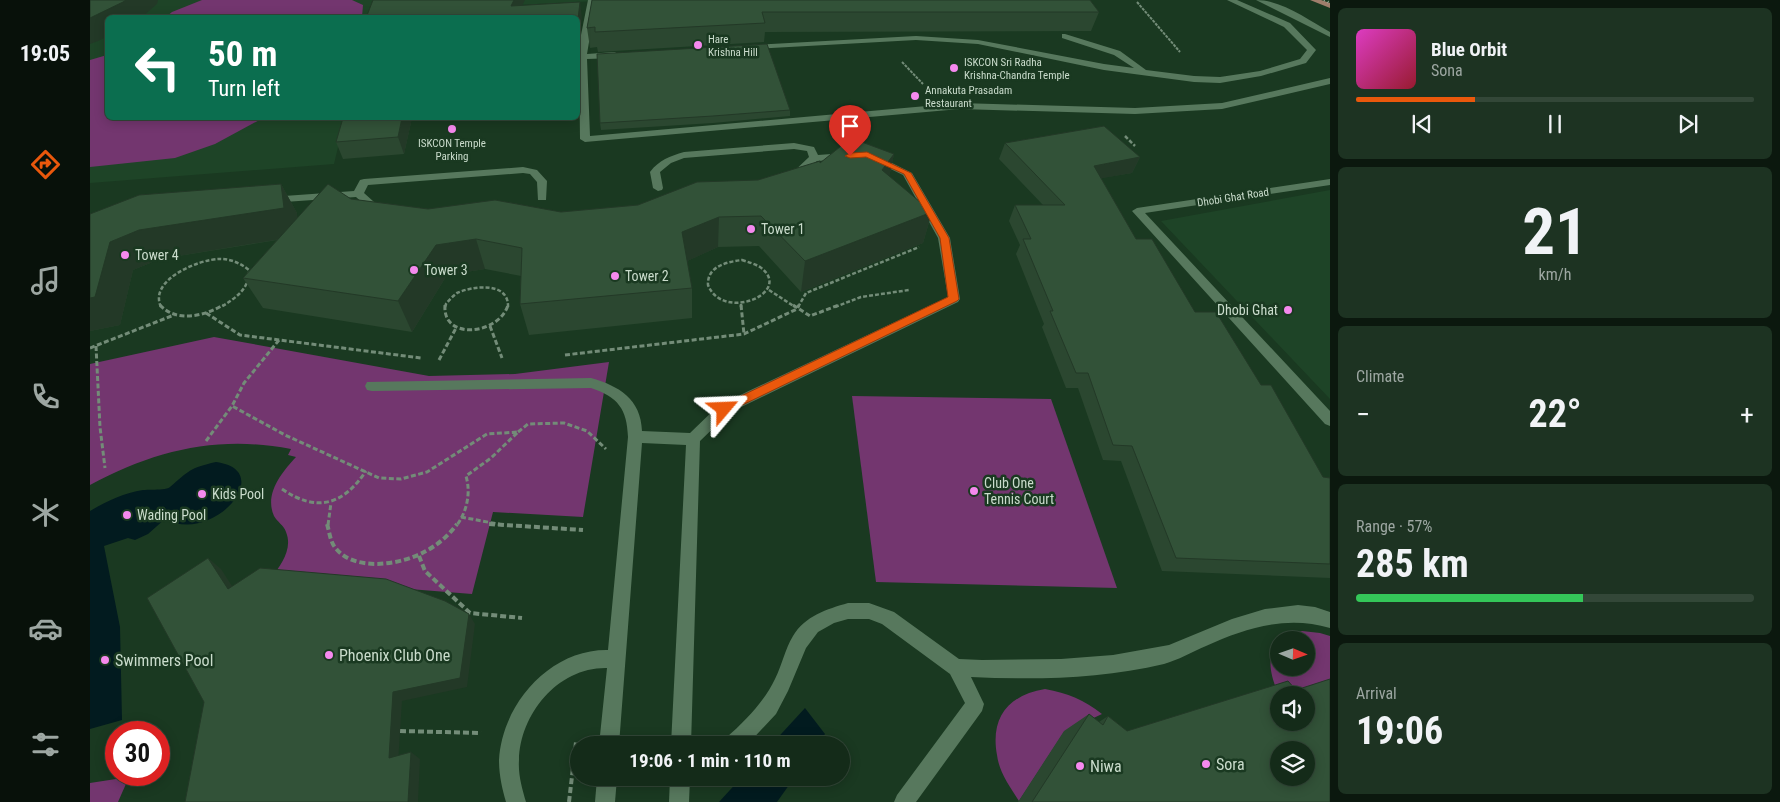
<!DOCTYPE html>
<html lang="en">
<head>
<meta charset="utf-8">
<style>
	:root { --surface:#142b19; --page:#1d3322; --text:#f1f3f6; --muted:#9da7a2; --line:#334738; --accent:#ea580c }
	body { margin:0; font-family:"Roboto Condensed",sans-serif; background:var(--page); color:var(--text); height:100vh; display:flex; flex-direction:column; font-size:19px; white-space:nowrap }
	* { box-sizing:border-box; margin:0 }
	p { font-size:16px; color:var(--muted) }
	.icon { flex:none; width:28px; height:28px; fill:none; stroke:currentColor; stroke-width:2; stroke-linecap:round; stroke-linejoin:round }
	.map { position:relative; flex:1; overflow:hidden }
	.details { display:flex; flex-direction:column; gap:8px; padding:8px; background:#0b180e; width:450px }
	.details>* { flex:none }
	.hud { position:absolute; left:15px; top:15px; width:475px; height:105px; border-radius:8px; box-shadow:0 2px 12px #0003,0 0 0 1px var(--line); background:#0b6e4f; color:#fff; overflow:hidden }
	.needle { width:32px; rotate:92deg }
	.tools { position:absolute; left:1180px; top:631px; display:grid; gap:10px }
	.tools a { display:grid; place-items:center; width:45px; height:45px; border-radius:50%; background:var(--surface); box-shadow:0 2px 12px #0003,0 0 0 1px var(--line); font-size:25px }
	.speed { position:absolute; left:15px; top:721px; display:flex; gap:10px; font-size:25px; font-weight:700; text-align:center }
	.speed>* { display:grid; place-content:center; width:65px; height:65px; border-radius:50%; background:var(--surface); box-shadow:0 2px 12px #0003,0 0 0 1px var(--line); line-height:1 }
	.speed .limit { border:8px solid #d22; background:#fff; color:#111 }
	.pin { position:absolute; display:grid; place-items:center; width:42px; height:42px; color:#fff; margin:-51px -21px; border-radius:50% 50% 50% 0; rotate:-45deg; box-shadow:0 0 5px #0007 }
	.pin .icon { rotate:45deg }
	.me { position:absolute; width:55px; margin:-28px; rotate:64deg; stroke-linejoin:round; filter:drop-shadow(0 0 4px #0008) }
	.turn { display:flex; align-items:center; gap:18px; height:105px; padding:0 20px; font-size:22px }
	.turn .icon { width:65px; height:65px; stroke-width:2.5 }
	.turn b { display:block; font-size:35px; line-height:42px }
	.big { font-size:38px; font-weight:700; line-height:1.1 }
	.details .card { flex:1; display:flex; flex-direction:column; justify-content:center; gap:8px; min-width:0; padding:0 18px; border-radius:8px; background:var(--page) }
	.details .dial { align-items:center; gap:0 }
	.dial b { font-size:65px; line-height:1 }
	.song { display:flex; align-items:center; gap:15px }
	.cover { width:60px; height:60px; border-radius:8px; background:linear-gradient(135deg,hsl(310 70% 55%),hsl(350 70% 35%)) }
	.played { height:5px; border-radius:2px; background:linear-gradient(90deg,var(--accent) 30%,var(--line) 30%) }
	.keys { display:flex; justify-content:space-around; direction:ltr }
	.heat { display:flex; justify-content:space-between; align-items:center; font-size:28px; direction:ltr }
	.charge { height:8px; border-radius:4px; background:linear-gradient(90deg,#34c759 57%,var(--line) 0) }
	.trip { position:absolute; left:480px; top:736px; width:280px; height:50px; border-radius:25px; background:var(--surface); box-shadow:0 2px 12px #0003,0 0 0 1px var(--line); font-weight:700; line-height:50px; text-align:center }
	main { display:flex; flex:1; min-height:0 }
	.tabs { display:flex; flex-direction:column; width:90px; justify-content:space-around; align-items:center; background:#08110a; color:var(--muted) }
	.tabs .icon { width:35px; height:35px }
	.tabs .selected { color:var(--accent) }
	.tabs b { font-size:22px; color:var(--text) }
	.map>svg:first-child { display:block }
	.built { fill:#1e4427 }
	.green { fill:#73366f }
	.water { fill:#021b1f }
	.lines { fill:none; stroke-linecap:round; stroke-linejoin:round }
	.path-far3 { stroke:#738c78; stroke-width:2; stroke-dasharray:3 1; stroke-linecap:butt }
	.path-far2 { stroke:#738c78; stroke-width:2.5; stroke-dasharray:4 2; stroke-linecap:butt }
	.path-far1 { stroke:#738c78; stroke-width:3; stroke-dasharray:5 2.5; stroke-linecap:butt }
	.path { stroke:#738c78; stroke-width:4; stroke-dasharray:6 3; stroke-linecap:butt }
	.service { fill:#57785d; fill-rule:evenodd }
	.minor { fill:#57785d; fill-rule:evenodd }
	.primary { fill:#a07e6c; fill-rule:evenodd }
	.rail { stroke:#9fb4a2; stroke-width:2.5; stroke-dasharray:1 3; stroke-linecap:butt }
	.wall { fill:#2b4730 }
	.shaded-wall { fill:#233927 }
	.building { fill:#325238; stroke:#233927; fill-rule:evenodd }
	.route { fill:#ea580c; stroke:#983908 }
	.poi-dot { fill:#f589ee; stroke:#1a3921; stroke-width:2 }
	.labels { text-anchor:middle; stroke-width:5; stroke-linejoin:round; paint-order:stroke }
	.far-poi-label { font-size:11px; fill:#cadccc; stroke:#1a3921; text-anchor:start }
	.far-street-label { font-size:11px; fill:#cadccc; stroke:#1a3921 }
	.poi-label { font-size:14px; fill:#cadccc; stroke:#1a3921; text-anchor:start }
	.near-poi-label { font-size:16px; fill:#cadccc; stroke:#1a3921; text-anchor:start }
</style>
</head>
<body>
<main>
<nav class="tabs">
<b>19:05</b>
<svg class="icon selected" aria-label="directions" viewBox="0 0 24 24"><path d="M12 3l9 9-9 9-9-9zM9 14v-3h6M13 9l2 2-2 2"/></svg>
<svg class="icon" aria-label="music" viewBox="0 0 24 24"><path d="M9 18V5l10-2v13"/><circle cx="6" cy="18" r="3"/><circle cx="16" cy="16" r="3"/></svg>
<svg class="icon" aria-label="phone" viewBox="0 0 24 24"><path d="M5 4h4l2 5-3 2q2 4 5 5l2-3 5 2v4C11 20 4 13 5 4z"/></svg>
<svg class="icon" aria-label="climate" viewBox="0 0 24 24"><path d="M12 3v18M4 7l16 10M4 17L20 7"/></svg>
<svg class="icon" aria-label="car" viewBox="0 0 24 24"><path d="M5 17H2v-5l4-1 3-4h7l3 4 3 1v5h-3M9 17h6M6 11h13"/><circle cx="7" cy="17" r="2"/><circle cx="17" cy="17" r="2"/></svg>
<svg class="icon" aria-label="filters" viewBox="0 0 24 24"><path d="M4 7h16M4 17h16"/><circle cx="9" cy="7" r="2"/><circle cx="15" cy="17" r="2"/></svg>
</nav>
<div class="map">
<svg width="1240" height="802" viewBox="0 0 1240 802">
	<rect width="100%" height="100%" fill="#1a3921"/>
	<g class="built">
		<path d="M 0,0 L 505,0 L 505,1 L 279,13 L 278,18 L 18,18 L 18,118 L 255,118 L 244,164 L 0,183 Z"/>
		<path d="M 1240,190 L 1240,399 L 1071,221 Z"/>
	</g>
	<g class="green">
		<path d="M 112,0 L 262,0 L 273,5 L 272,17 L 76,17 L 82,12 Z"/>
		<path d="M 17,55 L 18,118 L 173,118 L 125,144 L 85,158 L 0,167 L 0,60 Z"/>
		<path d="M 124,337 L 339,376 L 425,374 L 519,362 L 493,517 L 403,512 L 382,594 L 181,578 C 191,565 203,549 196,532 C 194,525 187,522 184,516 C 174,494 192,472 206,457 L 198,455 L 201,449 C 128,435 65,450 0,485 L 0,364 Z"/>
		<path d="M 762,396 L 961,399 L 1027,588 L 786,582 Z"/>
		<path d="M 1212,631 L 1230,633 L 1240,636 L 1240,734 L 1216,695 L 1189,695 C 1182,679 1174,657 1189,643 L 1189,668 L 1216,668 L 1216,640 L 1191,640 L 1196,636 Z"/>
		<path d="M 955,689 C 978,693 994,700 1012,714 L 974,732 L 929,801 C 920,787 909,772 907,755 C 900,717 919,695 955,689 Z"/>
		<path d="M 39,777 L 28,802 L 0,802 L 0,783 Z"/>
	</g>
	<g class="water">
		<path d="M 126,462 C 188,470 123,545 75,519 L 58,534 L 45,540 L 38,538 L 14,546 L 30,627 L 32,720 L 0,729 L 0,511 C 17,501 34,493 53,490 C 60,489 75,491 80,487 C 99,471 99,468 126,462 Z"/>
		<path d="M 715,708 L 735,734 L 727,745 L 681,745 Z"/>
		<path d="M 651,778 L 704,778 L 687,802 L 629,802 Z"/>
	</g>
	<g class="lines">
		<g class="path-far3">
			<path d="M 1047,2 L 1090,52"/>
			<path d="M 812,62 L 833,84"/>
		</g>
		<g class="path-far2">
			<path d="M 1035,136 L 1045,146"/>
			<path d="M 652,260 C 658,262 665,264 670,267 C 705,292 633,323 618,285 C 617,266 637,262 652,260 Z"/>
			<path d="M 679,290 L 705,307"/>
			<path d="M 651,304 L 651,307"/>
			<path d="M 71,307 C 58,280 109,259 130,259 C 141,259 150,263 159,270 C 160,288 146,298 131,307"/>
			<path d="M 355,307 L 356,304 C 359,300 363,296 367,293 C 382,286 419,281 418,307"/>
			<path d="M 708,307 L 716,293 L 829,247"/>
			<path d="M 745,307 L 771,297 L 819,290"/>
		</g>
		<g class="path-far1">
			<path d="M 70,305 C 86,323 115,316 133,305"/>
			<path d="M 355,305 C 352,341 409,335 418,305"/>
			<path d="M 651,305 L 654,334"/>
			<path d="M 703,305 L 720,316 L 749,305"/>
			<path d="M 116,313 L 150,335 L 331,358"/>
			<path d="M 400,326 L 412,358"/>
			<path d="M 189,340 L 154,383 L 142,406 L 195,435 L 289,478 L 311,479 L 337,472 L 397,434 L 428,432 L 401,458 L 376,476 C 381,493 377,511 367,525"/>
			<path d="M 6,346 L 10,427 L 15,468"/>
			<path d="M 0,348 L 84,315"/>
			<path d="M 475,355 L 654,334 L 707,309 L 709,305"/>
			<path d="M 349,360 L 366,328"/>
			<path d="M 428,432 L 438,424 L 474,423 L 497,431 L 516,449"/>
			<path d="M 116,441 L 142,406"/>
			<path d="M 192,489 C 227,513 253,505 276,471"/>
			<path d="M 371,517 L 413,525"/>
			<path d="M 238,525 L 241,503"/>
		</g>
		<g class="path">
			<path d="M 237,524 C 239,530 240,540 244,546 C 262,573 312,565 336,551 C 349,544 359,535 367,524"/>
			<path d="M 399,524 L 493,530"/>
			<path d="M 329,556 L 335,571 L 380,613 L 432,618"/>
			<path d="M 310,731 L 391,733"/>
			<path d="M 479,802 L 486,742"/>
		</g>
		<g class="service">
			<path d="M 498,0 L 506,0 L 497,54 L 525,52 L 529,55 L 525,58 L 497,59 L 500,136 L 870,103 L 1045,108 L 1132,103 L 1240,78 L 1240,84 L 1132,109 L 1045,114 L 870,109 L 495,142 L 490,139 L 489,57 L 490,40 Z"/>
			<path d="M 1137,0 L 1147,0 L 1200,23 L 1226,50 L 1216,63 L 1171,76 L 1130,83 L 1104,82 L 1014,70 L 888,44 L 826,40 L 661,49 L 657,47 L 661,45 L 826,36 L 888,40 L 1014,64 L 1044,68 L 1024,55 L 972,38 L 972,34 L 975,34 L 1030,51 L 1056,70 L 1104,76 L 1130,77 L 1170,71 L 1210,59 L 1217,50 L 1194,27 Z"/>
			<path d="M 1166,0 C 1192,0 1218,20 1240,32 L 1240,37 Z"/>
			<path d="M 1240,179 L 1240,185 L 1055,213 L 1240,411 L 1240,426 L 1235,424 L 1042,211 L 1047,208 Z"/>
		</g>
		<g class="minor">
			<path d="M 704,143 L 724,147 L 728,155 L 755,153 L 760,156 L 755,159 L 727,161 L 708,178 L 704,179 L 699,176 L 719,157 L 717,151 L 704,149 L 594,158 L 581,163 L 570,172 L 573,188 L 572,190 L 568,191 L 563,188 L 560,172 C 569,160 580,156 594,152 Z"/>
			<path d="M 786,155 L 822,173 L 860,238 L 870,299 L 868,302 L 639,413 L 610,441 L 601,745 L 581,745 L 596,445 L 552,443 L 529,745 L 509,745 L 517,668 C 468,667 430,714 429,760 C 428,775 432,788 436,802 L 416,802 C 412,788 409,775 409,760 C 412,704 460,649 518,650 L 538,437 C 537,409 528,397 501,388 L 282,391 L 277,390 L 275,386 L 277,382 L 501,378 C 529,386 551,399 552,431 L 600,433 L 629,405 L 858,297 L 848,238 L 813,175 L 782,160 L 782,156 Z"/>
			<path d="M 433,167 L 447,170 L 457,181 L 456,200 L 448,200 L 447,182 L 440,174 L 433,173 L 278,185 L 274,193 L 293,210 L 294,212 L 289,215 L 285,214 L 266,197 L 180,203 L 175,200 L 180,197 L 264,191 L 270,180 L 274,179 Z"/>
			<path d="M 758,603 L 779,603 L 804,612 L 869,659 L 892,660 L 971,659 L 1023,655 L 1079,645 L 1142,619 L 1175,609 L 1208,605 L 1225,607 L 1240,612 L 1240,628 C 1197,615 1155,628 1116,646 C 1102,652 1088,660 1074,664 C 1011,679 945,680 881,677 L 894,704 L 892,711 L 826,802 L 804,802 L 807,795 L 875,703 L 860,674 L 792,624 L 779,619 L 758,619 L 744,623 L 728,632 L 716,648 L 698,691 L 686,714 L 657,745 L 633,745 L 636,738 C 655,721 674,702 685,679 C 692,665 695,649 703,636 C 715,616 737,609 758,603 Z"/>
			<path d="M 507,778 L 527,778 L 525,802 L 505,802 Z"/>
			<path d="M 580,778 L 600,778 L 599,802 L 579,802 Z"/>
		</g>
		<path class="primary" d="M 1220,0 L 1231,0 L 1240,3 L 1240,8 Z"/>
		<path class="rail" d="M 1234,0 L 1240,3"/>
	</g>
	<g class="wall">
		<path d="M 502,0 L 1009,12 L 1001,31 L 675,32 L 674,42 L 508,52 L 507,47 L 500,48 L 497,28 Z"/>
		<path d="M 700,110 L 700,116 L 623,123 L 511,130 L 510,123 Z"/>
		<path d="M 322,118 L 314,154 L 253,159 L 246,142 Z"/>
		<path d="M 915,143 L 1050,157 L 1042,173 L 1011,178 L 1046,239 L 1105,312 L 1171,385 L 1233,477 L 1240,478 L 1240,578 L 1072,571 L 1031,461 L 1013,460 L 988,388 L 976,388 L 952,327 L 954,324 L 926,254 L 930,245 L 919,221 L 925,205 L 953,205 L 909,159 Z"/>
		<path d="M 804,154 L 799,177 L 842,212 L 833,243 L 711,292 L 669,246 L 628,247 L 597,261 L 602,288 L 602,318 L 439,335 L 430,304 L 431,276 L 395,269 L 357,275 L 322,332 L 173,308 L 153,278 L 187,240 L 70,259 L 43,270 L 30,325 L 0,331 L 0,214 L 191,184 L 207,213 L 207,218 L 261,199 L 338,209 L 471,212 L 548,205 L 668,180 L 730,163 Z"/>
		<path d="M 999,714 L 1009,722 L 1018,716 L 1037,731 L 1240,802 L 928,802 L 974,731 Z"/>
	</g>
	<g class="shaded-wall">
		<path d="M 36,0 L 68,0 L 67,4 L 51,18 L 18,18 L 18,36 L 8,41 L 0,44 L 0,18 Z"/>
		<path d="M 424,0 L 435,0 L 426,18 L 421,6 Z"/>
		<path d="M 490,2 L 492,18 L 488,49 L 488,19 Z"/>
		<path d="M 312,118 L 322,118 L 314,154 L 308,137 Z"/>
		<path d="M 804,154 L 798,184 L 792,170 Z"/>
		<path d="M 1050,157 L 1042,173 L 996,181 L 1004,166 Z"/>
		<path d="M 191,184 L 207,213 L 209,236 L 70,259 L 43,270 L 30,325 L 0,331 L 0,298 L 20,242 L 49,230 Z"/>
		<path d="M 842,212 L 833,243 L 711,292 L 715,261 Z"/>
		<path d="M 629,217 L 628,247 L 593,263 L 592,232 Z"/>
		<path d="M 386,239 L 395,269 L 357,275 L 322,332 L 308,301 L 346,245 Z"/>
		<path d="M 118,558 L 131,569 L 151,600 L 138,589 Z"/>
		<path d="M 379,614 L 385,624 L 377,687 L 312,701 L 308,764 L 299,758 L 303,692 Z"/>
		<path d="M 321,752 L 330,759 L 328,802 L 318,802 Z"/>
	</g>
	<g class="building">
		<path d="M 0,0 L 36,0 L 33,2 L 0,18 Z"/>
		<path d="M 283,0 L 424,0 L 421,6 L 490,2 L 488,19 L 488,18 L 276,18 Z"/>
		<path d="M 502,0 L 1000,0 L 1009,12 L 672,12 L 675,23 L 505,32 L 505,27 L 497,28 Z"/>
		<path d="M 677,44 L 700,110 L 623,116 L 510,123 L 507,54 Z"/>
		<path d="M 253,118 L 312,118 L 308,137 L 246,142 Z"/>
		<path d="M 1014,126 L 1050,157 L 1004,166 L 1046,239 L 1062,239 L 1105,312 L 1126,312 L 1171,385 L 1181,385 L 1233,477 L 1240,478 L 1240,564 L 1086,558 L 1042,446 L 1023,445 L 998,373 L 986,373 L 960,311 L 963,311 L 933,239 L 941,239 L 925,205 L 975,205 L 915,143 Z"/>
		<path d="M 761,138 L 804,154 L 792,170 L 842,212 L 715,261 L 671,216 L 629,217 L 592,232 L 602,288 L 430,304 L 432,248 L 386,239 L 346,245 L 308,301 L 153,278 L 238,184 L 261,199 L 338,209 L 405,200 L 471,212 L 548,205 L 607,182 L 668,180 L 730,161 L 730,163 Z"/>
		<path d="M 191,184 L 194,208 L 49,230 L 20,242 L 5,297 L 0,298 L 0,214 L 49,195 Z"/>
		<path d="M 118,558 L 138,589 L 170,568 L 296,579 L 355,601 L 379,614 L 370,678 L 303,692 L 299,758 L 321,752 L 318,802 L 95,802 L 114,702 L 57,598 Z"/>
		<path d="M 1240,679 L 1240,802 L 942,802 L 999,714 L 1013,725 L 1018,716 L 1037,731 L 1198,681 L 1206,690 ZM 1189,695 L 1216,695 L 1216,722 L 1189,722 ZM 1189,750 L 1216,750 L 1216,778 L 1189,778 Z"/>
	</g>
	<path class="route" d="M 777,152 L 821,173 L 859,238 L 869,299 L 867,301 L 638,412 L 630,412 L 628,409 L 630,406 L 858,297 L 850,238 L 814,174 L 776,157 L 760,158 L 755,156 L 760,153 Z"/>
	<g class="poi-dot">
		<circle cx="608" cy="45" r="5"/>
		<circle cx="864" cy="68" r="5"/>
		<circle cx="825" cy="96" r="5"/>
		<circle cx="362" cy="129" r="5"/>
		<circle cx="661" cy="229" r="5"/>
		<circle cx="35" cy="255" r="5"/>
		<circle cx="324" cy="270" r="5"/>
		<circle cx="525" cy="276" r="5"/>
		<circle cx="1198" cy="310" r="5"/>
		<circle cx="884" cy="491" r="5"/>
		<circle cx="112" cy="494" r="5"/>
		<circle cx="37" cy="515" r="5"/>
		<circle cx="239" cy="655" r="5"/>
		<circle cx="15" cy="660" r="5"/>
		<circle cx="1116" cy="764" r="5"/>
		<circle cx="990" cy="766" r="5"/>
	</g>
	<g class="labels">
		<g class="far-poi-label">
			<text x="618" y="43">Hare<tspan x="618" dy="13">Krishna Hill</tspan></text>
			<text x="874" y="66">ISKCON Sri Radha<tspan x="874" dy="13">Krishna-Chandra Temple</tspan></text>
			<text x="835" y="94">Annakuta Prasadam<tspan x="835" dy="13">Restaurant</tspan></text>
			<text x="362" y="147" text-anchor="middle">ISKCON Temple<tspan x="362" dy="13">Parking</tspan></text>
		</g>
		<g class="far-street-label">
			<text transform="translate(1143 197) rotate(-9)" y="4">Dhobi Ghat Road</text>
		</g>
		<g class="poi-label">
			<text x="671" y="234">Tower 1</text>
			<text x="45" y="260">Tower 4</text>
			<text x="334" y="275">Tower 3</text>
			<text x="535" y="281">Tower 2</text>
			<text x="1188" y="315" text-anchor="end">Dhobi Ghat</text>
			<text x="894" y="488">Club One<tspan x="894" dy="16">Tennis Court</tspan></text>
			<text x="122" y="499">Kids Pool</text>
			<text x="47" y="520">Wading Pool</text>
		</g>
		<g class="near-poi-label">
			<text x="249" y="661">Phoenix Club One</text>
			<text x="25" y="666">Swimmers Pool</text>
			<text x="1126" y="770">Sora</text>
			<text x="1000" y="772">Niwa</text>
		</g>
	</g>
</svg>
<div class="tools">
<a><svg class="needle" viewBox="-14 -14 28 28"><path d="M0-13l5 13h-10z" fill="#e53935"/><path d="M0 13l5-13h-10z" fill="#9da7a2"/></svg></a>
<a><svg class="icon" aria-label="sound" viewBox="0 0 24 24"><path d="M4 9h4l5-4v14l-5-4H4zM17 9q2 3 0 6"/></svg></a>
<a><svg class="icon" aria-label="layers" viewBox="0 0 24 24"><path d="M12 4l9 5-9 5-9-5zM3 14l9 5 9-5"/></svg></a>
</div>
<div class="speed"><div class="limit">30</div></div>
<div class="pin" style="left:760px;top:156px;background:#d93025"><svg class="icon" aria-label="arrive" viewBox="0 0 24 24"><path d="M6 21V4h12l-3 4 3 4H6"/></svg></div>
<svg class="me" style="left:634px;top:409px" viewBox="-20 -20 40 40"><path d="M0-17L14 15 0 8-14 15z" fill="#ea580c" stroke="#fff" stroke-width="4"/></svg>
<div class="trip">19:06 · 1 min · 110 m</div>
<div class="hud">
<div class="turn"><svg class="icon" aria-label="left" viewBox="0 0 24 24"><path d="M17 20v-9H6M10 6l-5 5 5 5"/></svg><div><b>50 m</b>Turn left</div></div>
</div>
</div>
<section class="details">
<div class="card">
<div class="song"><i class="cover"></i><div><b>Blue Orbit</b><p>Sona</p></div></div>
<div class="played"></div>
<div class="keys"><svg class="icon" aria-label="previous" viewBox="0 0 24 24"><path d="M18 5L8 12l10 7zM5 5v14"/></svg><svg class="icon" aria-label="pause" viewBox="0 0 24 24"><path d="M8 5v14M16 5v14"/></svg><svg class="icon" aria-label="next" viewBox="0 0 24 24"><path d="M6 5l10 7-10 7zM19 5v14"/></svg></div>
</div>
<div class="card dial"><b>21</b><p>km/h</p></div>
<div class="card"><p>Climate</p>
<div class="heat"><a>−</a><b class="big">22°</b><a>+</a></div>
</div>
<div class="card"><p>Range · 57%</p><b class="big">285 km</b><div class="charge"></div></div>
<div class="card"><p>Arrival</p><b class="big">19:06</b></div>
</section>
</main>
</body>
</html>
